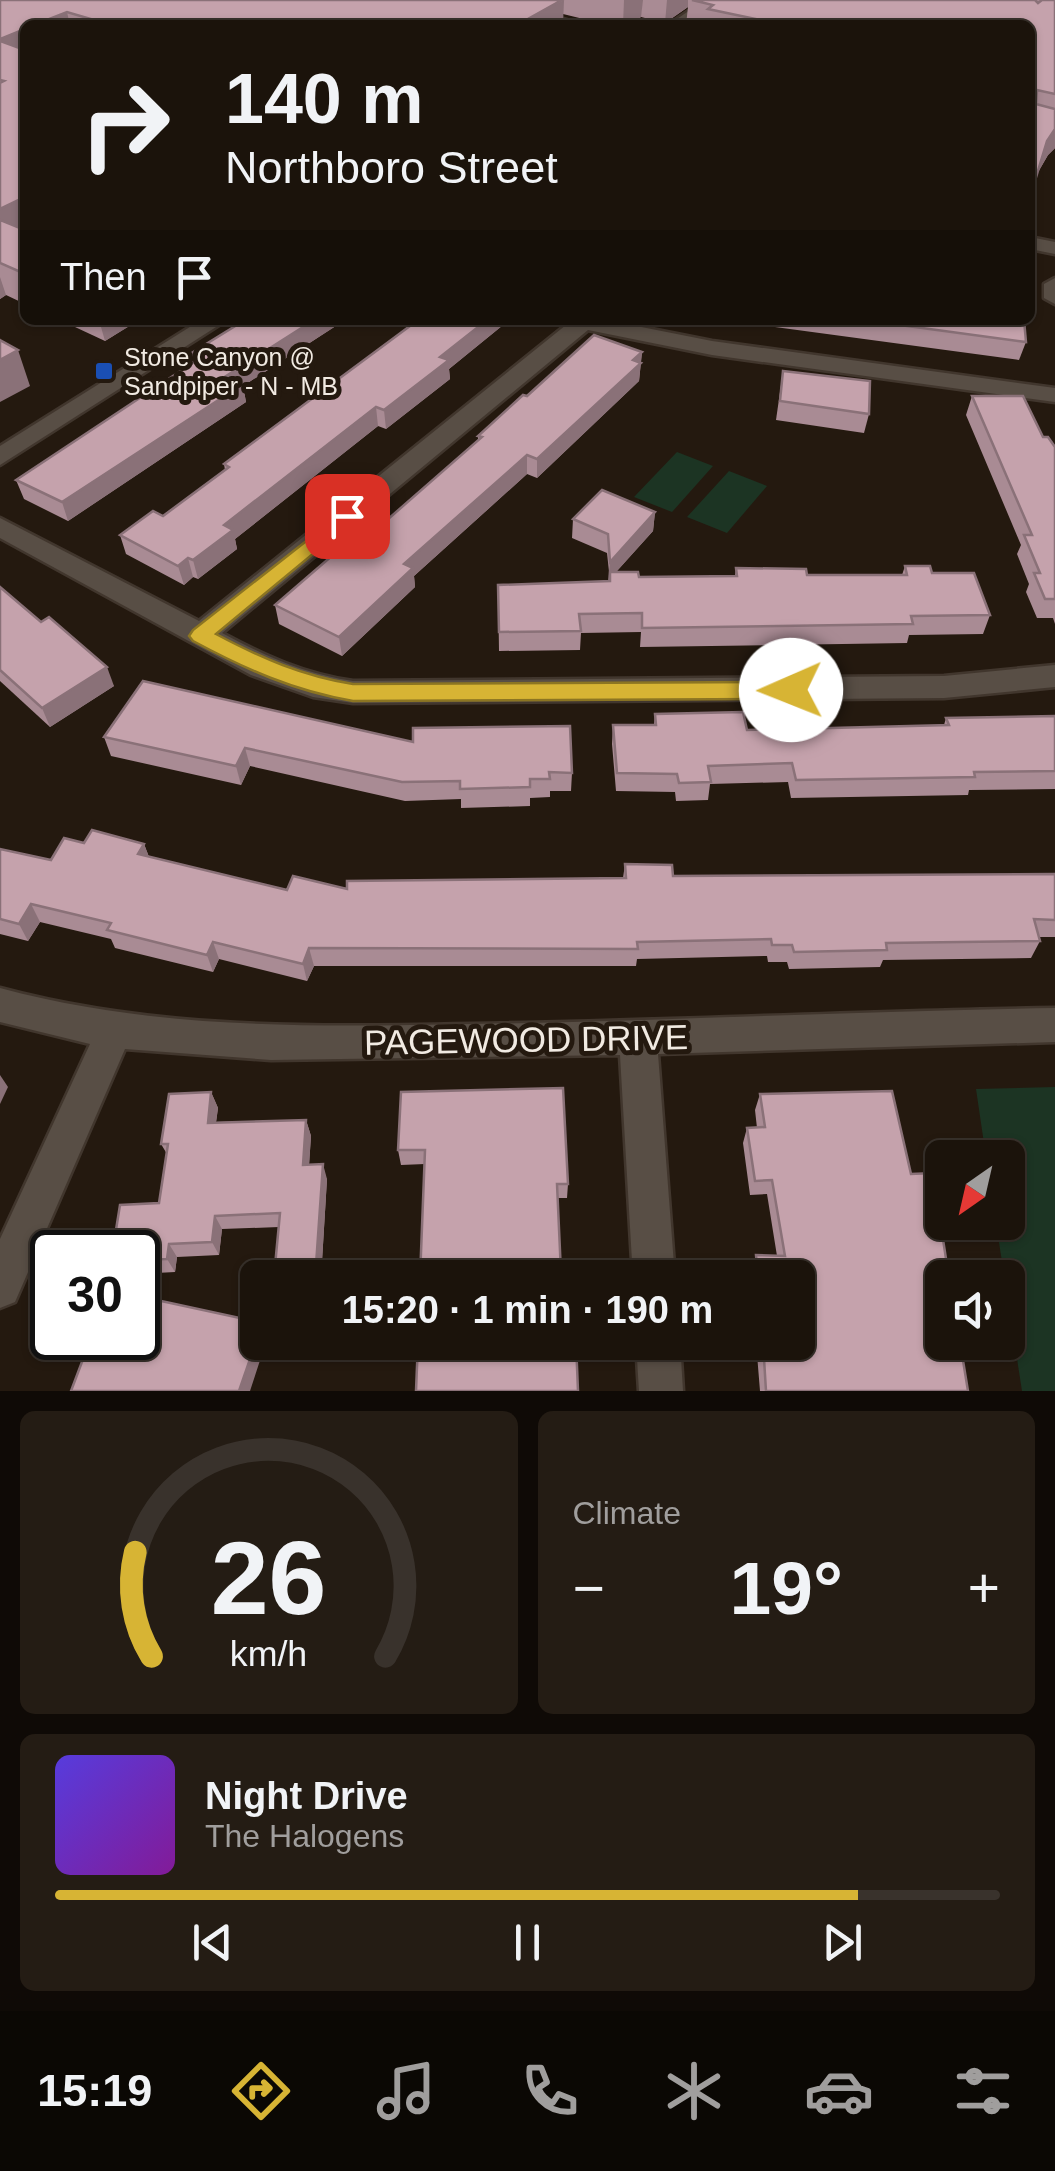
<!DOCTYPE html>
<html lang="en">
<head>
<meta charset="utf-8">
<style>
	:root { --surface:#1b130b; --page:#241c14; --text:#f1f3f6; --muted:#a09e9d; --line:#39322c; --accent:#d7b434 }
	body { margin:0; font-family:Helvetica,sans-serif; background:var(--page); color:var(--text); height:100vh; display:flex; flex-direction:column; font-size:38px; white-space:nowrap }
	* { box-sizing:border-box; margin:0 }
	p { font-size:32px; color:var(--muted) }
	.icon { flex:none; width:55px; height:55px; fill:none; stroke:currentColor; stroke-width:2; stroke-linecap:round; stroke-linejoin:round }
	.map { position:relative; height:1391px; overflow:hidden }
	.side { display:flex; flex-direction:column; gap:20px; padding:20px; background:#0f0a06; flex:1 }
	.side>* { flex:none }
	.guide { position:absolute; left:20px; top:20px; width:1015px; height:305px; border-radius:15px; box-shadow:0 2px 8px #0004,0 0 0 2px var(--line); background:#1b130b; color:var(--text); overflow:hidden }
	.needle { width:65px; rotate:214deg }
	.fabs { position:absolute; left:925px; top:1140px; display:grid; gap:20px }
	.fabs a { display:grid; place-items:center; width:100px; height:100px; border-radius:15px; background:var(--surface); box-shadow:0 2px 8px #0004,0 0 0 2px var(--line); font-size:50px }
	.speed { position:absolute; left:30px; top:1230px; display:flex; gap:20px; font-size:50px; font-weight:700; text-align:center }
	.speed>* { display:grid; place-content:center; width:130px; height:130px; border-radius:50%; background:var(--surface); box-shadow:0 2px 8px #0004,0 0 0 2px var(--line); line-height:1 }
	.speed .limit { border:5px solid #111; border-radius:15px; background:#fff; color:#111 }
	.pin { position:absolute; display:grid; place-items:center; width:85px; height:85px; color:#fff; margin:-42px; border-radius:20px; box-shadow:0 5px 15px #0006 }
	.me { position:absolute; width:110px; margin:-55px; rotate:269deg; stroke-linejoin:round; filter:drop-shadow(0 0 8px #0008) }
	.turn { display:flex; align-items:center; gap:35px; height:210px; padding:0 40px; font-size:45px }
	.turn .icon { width:130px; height:130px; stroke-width:2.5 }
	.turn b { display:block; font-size:70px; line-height:85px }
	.then { display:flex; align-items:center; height:95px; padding:0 40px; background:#0003; gap:20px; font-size:38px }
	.big { font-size:75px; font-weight:700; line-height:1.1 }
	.side .widget { flex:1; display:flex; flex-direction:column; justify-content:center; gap:15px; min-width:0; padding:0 35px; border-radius:15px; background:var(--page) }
	.side .dial { align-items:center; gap:0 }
	.dial svg { height:260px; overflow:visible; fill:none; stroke:var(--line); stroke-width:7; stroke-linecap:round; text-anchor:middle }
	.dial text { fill:var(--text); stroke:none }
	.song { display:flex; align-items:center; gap:30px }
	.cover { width:120px; height:120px; border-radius:15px; background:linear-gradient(135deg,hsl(250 70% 55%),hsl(290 70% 35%)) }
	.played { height:10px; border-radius:5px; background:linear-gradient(90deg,var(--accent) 85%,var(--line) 85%) }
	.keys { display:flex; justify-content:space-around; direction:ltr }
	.heat { display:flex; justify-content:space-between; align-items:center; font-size:55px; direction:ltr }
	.side .tiles { flex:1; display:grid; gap:20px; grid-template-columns:1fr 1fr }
	.widget:last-child { grid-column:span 2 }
	.trip { position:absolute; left:240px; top:1260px; width:575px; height:100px; border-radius:15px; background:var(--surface); box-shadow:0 2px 8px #0004,0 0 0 2px var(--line); font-weight:700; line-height:100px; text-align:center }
	.dock { display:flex; height:160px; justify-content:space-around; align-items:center; background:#0b0804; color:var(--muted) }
	.dock .icon { width:70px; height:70px }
	.dock .selected { color:var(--accent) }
	.dock b { font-size:45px; color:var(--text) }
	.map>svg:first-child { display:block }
	.green { fill:#1c3423 }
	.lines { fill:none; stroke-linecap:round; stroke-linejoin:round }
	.minor-casing { stroke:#41362d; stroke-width:5 }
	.tertiary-casing { stroke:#41362d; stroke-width:5 }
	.minor { fill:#584e45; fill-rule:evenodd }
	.tertiary { fill:#584e45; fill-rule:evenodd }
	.wall { fill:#a98b94 }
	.shaded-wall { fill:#8a7178 }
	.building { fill:#c5a2ac; stroke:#8a7178; stroke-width:2.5 }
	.route { fill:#d7b434; stroke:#8c7522; stroke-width:2.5 }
	.transit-dot { fill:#1a4fb4; stroke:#24190f; stroke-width:4 }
	.labels { text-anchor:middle; stroke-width:10; stroke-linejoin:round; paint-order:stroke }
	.far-poi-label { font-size:25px; fill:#f1eae2; stroke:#24190f; text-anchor:start }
	.near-street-label { font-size:35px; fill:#f1eae2; stroke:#24190f }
</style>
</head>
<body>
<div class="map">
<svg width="1055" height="1391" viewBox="0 0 1055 1391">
	<rect width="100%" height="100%" fill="#24190f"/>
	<g class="green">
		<path d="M 677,452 L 713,466 L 672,512 L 634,497 Z"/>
		<path d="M 729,471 L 767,486 L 727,533 L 687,517 Z"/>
		<path d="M 1055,1087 L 1055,1391 L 1022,1391 L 996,1223 L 1008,1222 L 1008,1158 L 986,1157 L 976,1089 Z"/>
	</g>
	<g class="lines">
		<defs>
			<g id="minor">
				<path d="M 470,0 L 496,0 L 584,25 L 558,25 Z"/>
				<path d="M 1030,237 L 1055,242 L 1055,254 L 1030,249 Z"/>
				<path d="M 562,320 L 606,320 L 712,341 L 1055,388 L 1055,402 L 712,355 L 588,330 L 222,633 C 265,656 304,674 353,681 L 944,676 L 1055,665 L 1055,687 L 944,698 L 353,703 L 313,697 L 251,675 L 0,538 L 0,518 L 199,621 L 566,325 Z"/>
				<path d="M 0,988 C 156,1030 313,1027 473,1024 C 667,1021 861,1011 1055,1008 L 1055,1042 L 658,1054 L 675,1278 L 633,1278 L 620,1055 L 271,1060 L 125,1049 L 15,1302 L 0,1308 L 0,1239 L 90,1044 L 0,1022 Z"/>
				<path d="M 636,1342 L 680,1342 L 683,1391 L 639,1391 Z"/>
			</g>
			<g id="tertiary">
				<path d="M 705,0 L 723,0 L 687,25 L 668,25 Z"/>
				<path d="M 1055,278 L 1055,304 L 1044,298 L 1044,284 Z"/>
				<path d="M 201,320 L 227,320 L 0,465 L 0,446 Z"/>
			</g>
		</defs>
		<use href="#minor" class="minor-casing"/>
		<use href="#tertiary" class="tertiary-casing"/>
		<use href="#minor" class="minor"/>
		<use href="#tertiary" class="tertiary"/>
	</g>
	<g class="wall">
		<path d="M 0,0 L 1055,0 L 1055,148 L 1048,155 L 1037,174 L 1030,197 L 1030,25 L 686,25 L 688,7 L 665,23 L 641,17 L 629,25 L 608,25 L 563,14 L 563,25 L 25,25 L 25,304 L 6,295 L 0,299 Z"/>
		<path d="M 60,320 L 139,320 L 105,341 Z"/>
		<path d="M 245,320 L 345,320 L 243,386 L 246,402 L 68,521 L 24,499 L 16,480 L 192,363 L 190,354 Z"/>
		<path d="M 723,320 L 1024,320 L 1026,342 L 1019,360 Z"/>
		<path d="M 508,321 L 449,369 L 450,379 L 386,429 L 378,426 L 235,539 L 237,549 L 198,579 L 193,577 L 184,585 L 126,554 L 120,535 L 163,516 L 225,470 L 224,464 Z"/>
		<path d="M 642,352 L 639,381 L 537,478 L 527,474 L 414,576 L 415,587 L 342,656 L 279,624 L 275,605 L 379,527 L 478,440 L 478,436 L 527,396 Z"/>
		<path d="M 783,371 L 869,414 L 864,433 L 776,420 Z"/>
		<path d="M 972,396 L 1043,437 L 1055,447 L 1055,624 L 1053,618 L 1037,618 L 1026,592 L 1029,584 L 1017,554 L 1021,545 L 966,415 Z"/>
		<path d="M 655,512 L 653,531 L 616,572 L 639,577 L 735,576 L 736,568 L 807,575 L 902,575 L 905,566 L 932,573 L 990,615 L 983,634 L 909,635 L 907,643 L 640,647 L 641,632 L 581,633 L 580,650 L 499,651 L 498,585 L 610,581 L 607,553 L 572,538 L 573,519 Z"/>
		<path d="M 0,587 L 114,686 L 50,727 L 0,681 Z"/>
		<path d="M 655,714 L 747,730 L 944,725 L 946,718 L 1055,716 L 1055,789 L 969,790 L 968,795 L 791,798 L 788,782 L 710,784 L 708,800 L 676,801 L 675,792 L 616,791 L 612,744 L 613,725 L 654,725 Z"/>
		<path d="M 104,737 L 413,742 L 572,773 L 571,791 L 550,791 L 550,797 L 530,798 L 530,806 L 461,808 L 461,799 L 405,801 L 250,766 L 241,785 L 111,756 Z"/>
		<path d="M 84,843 L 144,844 L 149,857 L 287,890 L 623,878 L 625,864 L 673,876 L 1055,874 L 1055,937 L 1039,937 L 1040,941 L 1031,958 L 883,960 L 880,967 L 789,969 L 787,962 L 768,962 L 767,956 L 637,959 L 636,966 L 314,966 L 307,981 L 219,959 L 213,972 L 115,948 L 111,939 L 40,922 L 28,941 L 0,934 L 0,849 L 51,860 Z"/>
		<path d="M 211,1092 L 218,1108 L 216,1122 L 306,1120 L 311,1136 L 309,1165 L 327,1179 L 321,1278 L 280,1278 L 275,1266 L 279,1227 L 222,1229 L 219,1255 L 177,1257 L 175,1272 L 138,1274 L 138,1252 L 124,1249 L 115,1236 L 159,1203 L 167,1154 L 161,1144 Z"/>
		<path d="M 401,1092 L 568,1184 L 567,1198 L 557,1198 L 561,1273 L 420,1278 L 425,1164 L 401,1165 L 398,1150 Z"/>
		<path d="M 760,1094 L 911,1174 L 948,1233 L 943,1241 L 968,1391 L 760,1391 L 756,1342 L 798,1342 L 798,1278 L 752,1278 L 751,1268 L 756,1255 L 777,1256 L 767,1194 L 750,1195 L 743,1143 L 747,1128 L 757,1128 L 755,1110 Z"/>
	</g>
	<g class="shaded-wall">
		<path d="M 564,0 L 563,25 L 517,25 Z"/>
		<path d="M 624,0 L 643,0 L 641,17 L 629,25 L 623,25 Z"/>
		<path d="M 667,0 L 688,0 L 688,7 L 665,23 Z"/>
		<path d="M 67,12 L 70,25 L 34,25 Z"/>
		<path d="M 25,29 L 25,63 L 0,51 L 0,39 Z"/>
		<path d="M 1055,129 L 1055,148 L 1048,155 L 1037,174 L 1047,141 Z"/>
		<path d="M 25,197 L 25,236 L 0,249 L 0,209 Z"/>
		<path d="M 0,277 L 6,295 L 0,299 Z"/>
		<path d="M 99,320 L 139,320 L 105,341 Z"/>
		<path d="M 314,320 L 345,320 L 243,386 L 246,402 L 68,521 L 62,502 L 226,376 Z"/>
		<path d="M 487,320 L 508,320 L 508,321 L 449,369 L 450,379 L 386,429 L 384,410 L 440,357 Z"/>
		<path d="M 18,350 L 30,386 L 0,402 L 0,360 Z"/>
		<path d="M 642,352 L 639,381 L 537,478 L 537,459 Z"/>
		<path d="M 376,407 L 378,426 L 235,539 L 237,549 L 198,579 L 193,560 L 224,525 Z"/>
		<path d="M 527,455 L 527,474 L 414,576 L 415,587 L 342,656 L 339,637 L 404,564 Z"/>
		<path d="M 655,512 L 653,531 L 608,581 L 610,562 Z"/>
		<path d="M 188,558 L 193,577 L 184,585 L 178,566 Z"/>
		<path d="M 107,667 L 114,686 L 50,727 L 42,708 Z"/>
		<path d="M 245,748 L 250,766 L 241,785 L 236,766 Z"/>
		<path d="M 144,844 L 151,862 L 138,854 Z"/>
		<path d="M 31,904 L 40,922 L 28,941 L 19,924 Z"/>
		<path d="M 213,942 L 219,959 L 213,972 L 207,955 Z"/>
		<path d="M 309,948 L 314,966 L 307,981 L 303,964 Z"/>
		<path d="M 0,1075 L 8,1087 L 0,1104 Z"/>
		<path d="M 211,1092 L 218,1108 L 214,1138 L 208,1123 Z"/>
		<path d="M 306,1120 L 311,1136 L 308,1180 L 303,1165 Z"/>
		<path d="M 323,1164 L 327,1179 L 321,1278 L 316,1265 Z"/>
		<path d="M 215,1216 L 222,1229 L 219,1255 L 212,1242 Z"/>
		<path d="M 169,1244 L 177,1257 L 175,1272 L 167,1259 Z"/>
		<path d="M 258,1336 L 258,1342 L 266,1342 L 250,1391 L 239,1391 Z"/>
	</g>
	<g class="building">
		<path d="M 0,0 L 562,0 L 517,25 L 111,25 L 67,12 L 34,25 L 25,25 L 25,29 L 0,39 Z"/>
		<path d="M 692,0 L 1035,0 L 1038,3 L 1042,0 L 1055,0 L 1055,94 L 1037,90 L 1036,104 L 1055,109 L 1055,129 L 1047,141 L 1034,184 L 1030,184 L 1030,25 L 784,25 L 708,9 L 713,5 Z"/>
		<path d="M 0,41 L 25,50 L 25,197 L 0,209 L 0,83 L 4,81 L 0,80 Z"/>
		<path d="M 0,220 L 25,230 L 25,274 L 0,263 Z"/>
		<path d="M 245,320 L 314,320 L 226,376 L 243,384 L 62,502 L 16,480 L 200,358 L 190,354 Z"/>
		<path d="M 418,320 L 487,320 L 440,357 L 449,360 L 384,410 L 376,407 L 224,525 L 233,530 L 193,560 L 188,558 L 178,566 L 120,535 L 153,511 L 163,516 L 229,467 L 224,464 Z"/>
		<path d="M 863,320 L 1024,320 L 1026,342 Z"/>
		<path d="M 594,335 L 642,352 L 633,360 L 641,363 L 537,459 L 527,455 L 404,564 L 413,568 L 339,637 L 275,605 L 370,523 L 379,527 L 482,437 L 478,436 L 523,395 L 527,396 Z"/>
		<path d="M 0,340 L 18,350 L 0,360 Z"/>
		<path d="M 783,371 L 870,381 L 869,414 L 780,401 Z"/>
		<path d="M 972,396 L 1023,396 L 1043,437 L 1048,437 L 1055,447 L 1055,599 L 1045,599 L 1034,573 L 1040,573 L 1024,535 L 1032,535 Z"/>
		<path d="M 602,490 L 655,512 L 610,562 L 608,534 L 573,519 Z"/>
		<path d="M 905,566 L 930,566 L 932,573 L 974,573 L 990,615 L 911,616 L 913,624 L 642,628 L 642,613 L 579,614 L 581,631 L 499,632 L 498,585 L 610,581 L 610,572 L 638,572 L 639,577 L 737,576 L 736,568 L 806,569 L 807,575 L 907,575 Z"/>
		<path d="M 0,587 L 41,622 L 49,617 L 107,667 L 42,708 L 0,670 Z"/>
		<path d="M 143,681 L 413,742 L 413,728 L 570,726 L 572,773 L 549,772 L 550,779 L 530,779 L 530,787 L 460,789 L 460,781 L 402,782 L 245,748 L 236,766 L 104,737 Z"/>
		<path d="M 743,712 L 747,730 L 949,725 L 946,718 L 1055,716 L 1055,771 L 974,772 L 975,777 L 796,780 L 792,763 L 708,766 L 711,782 L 679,783 L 677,774 L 617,773 L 613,725 L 656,725 L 655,714 Z"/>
		<path d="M 92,830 L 144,844 L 138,854 L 287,890 L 293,876 L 347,889 L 347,881 L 626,878 L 625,864 L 672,865 L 673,876 L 1055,874 L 1055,920 L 1034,919 L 1040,941 L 886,943 L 887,950 L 794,952 L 792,945 L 772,945 L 771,939 L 637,942 L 638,949 L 309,948 L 303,964 L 213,942 L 207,955 L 107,930 L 111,923 L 31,904 L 19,924 L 0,919 L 0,849 L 51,860 L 64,838 L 84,843 Z"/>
		<path d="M 563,1088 L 568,1184 L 557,1184 L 561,1273 L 572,1273 L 573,1278 L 420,1278 L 425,1150 L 398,1150 L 401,1092 Z"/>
		<path d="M 892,1091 L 911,1174 L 934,1173 L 942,1209 L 942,1222 L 946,1222 L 948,1233 L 942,1233 L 949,1278 L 942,1278 L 942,1342 L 960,1342 L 968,1391 L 766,1391 L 763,1342 L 798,1342 L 798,1278 L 758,1278 L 756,1255 L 785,1256 L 772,1180 L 755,1181 L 747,1128 L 765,1127 L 760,1094 Z"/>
		<path d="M 211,1092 L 208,1123 L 306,1120 L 303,1165 L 323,1164 L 316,1265 L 275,1266 L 280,1213 L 215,1216 L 212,1242 L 169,1244 L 167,1259 L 138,1260 L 138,1252 L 123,1252 L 126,1236 L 115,1236 L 120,1205 L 159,1203 L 168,1144 L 161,1144 L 169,1094 Z"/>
		<path d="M 138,1296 L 258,1322 L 258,1336 L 239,1391 L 71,1391 L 91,1338 L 138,1338 Z"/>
		<path d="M 418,1342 L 576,1342 L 578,1391 L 416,1391 Z"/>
	</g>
	<path class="route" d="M 347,509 L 354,511 L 354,520 L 216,634 C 261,658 303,676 353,684 L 791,682 L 803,690 L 791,699 L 353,701 C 294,691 245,669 193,641 L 189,636 L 193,630 Z"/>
	<rect class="transit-dot" x="94" y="361" width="20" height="20" rx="5"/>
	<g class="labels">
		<g class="far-poi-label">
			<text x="124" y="366">Stone Canyon @<tspan x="124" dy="29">Sandpiper - N - MB</tspan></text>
		</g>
		<g class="near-street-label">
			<text transform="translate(526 1040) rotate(-1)" y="12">PAGEWOOD DRIVE</text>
		</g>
	</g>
</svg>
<div class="fabs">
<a><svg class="needle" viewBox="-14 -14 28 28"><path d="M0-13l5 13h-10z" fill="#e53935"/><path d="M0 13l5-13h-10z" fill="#a09e9d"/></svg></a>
<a><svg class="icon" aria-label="sound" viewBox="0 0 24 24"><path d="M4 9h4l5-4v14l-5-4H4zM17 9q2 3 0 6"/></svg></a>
</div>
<div class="speed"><div class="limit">30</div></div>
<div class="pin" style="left:347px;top:516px;background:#d93025"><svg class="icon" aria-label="arrive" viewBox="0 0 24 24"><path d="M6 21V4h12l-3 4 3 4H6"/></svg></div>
<svg class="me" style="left:791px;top:690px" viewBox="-20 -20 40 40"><circle r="19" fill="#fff"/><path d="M0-13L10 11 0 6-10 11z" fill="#d7b434"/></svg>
<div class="trip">15:20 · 1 min · 190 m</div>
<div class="guide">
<div class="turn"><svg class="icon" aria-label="right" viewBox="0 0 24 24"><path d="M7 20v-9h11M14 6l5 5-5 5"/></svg><div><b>140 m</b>Northboro Street</div></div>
<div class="then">Then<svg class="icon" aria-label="arrive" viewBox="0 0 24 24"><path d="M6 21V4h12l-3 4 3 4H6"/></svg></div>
</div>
</div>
<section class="side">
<div class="tiles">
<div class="widget dial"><svg viewBox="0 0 100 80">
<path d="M14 69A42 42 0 1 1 86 69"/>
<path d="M14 69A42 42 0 0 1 9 37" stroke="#d7b434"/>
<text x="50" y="56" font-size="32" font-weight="700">26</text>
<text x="50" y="72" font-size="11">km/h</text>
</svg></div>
<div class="widget"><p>Climate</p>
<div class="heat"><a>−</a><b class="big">19°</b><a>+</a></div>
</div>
<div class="widget">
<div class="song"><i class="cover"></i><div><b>Night Drive</b><p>The Halogens</p></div></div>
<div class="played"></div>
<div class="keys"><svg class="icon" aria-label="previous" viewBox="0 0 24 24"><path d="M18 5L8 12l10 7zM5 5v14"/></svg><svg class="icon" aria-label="pause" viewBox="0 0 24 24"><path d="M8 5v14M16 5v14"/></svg><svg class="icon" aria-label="next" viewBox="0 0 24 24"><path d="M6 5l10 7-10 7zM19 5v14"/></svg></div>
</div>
</div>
</section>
<nav class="dock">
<b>15:19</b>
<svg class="icon selected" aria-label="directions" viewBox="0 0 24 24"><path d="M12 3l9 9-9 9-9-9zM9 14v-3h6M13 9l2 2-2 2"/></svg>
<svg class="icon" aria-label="music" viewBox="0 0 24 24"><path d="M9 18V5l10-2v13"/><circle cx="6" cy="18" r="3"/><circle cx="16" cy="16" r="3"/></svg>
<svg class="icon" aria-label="phone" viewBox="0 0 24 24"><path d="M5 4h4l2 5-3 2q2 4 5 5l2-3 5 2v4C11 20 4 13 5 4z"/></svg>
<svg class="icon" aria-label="climate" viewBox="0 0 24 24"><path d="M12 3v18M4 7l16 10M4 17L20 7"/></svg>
<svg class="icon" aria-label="car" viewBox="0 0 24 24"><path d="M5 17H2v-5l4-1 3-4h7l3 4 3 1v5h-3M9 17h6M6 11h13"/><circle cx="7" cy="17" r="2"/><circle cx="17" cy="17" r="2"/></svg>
<svg class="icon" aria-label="filters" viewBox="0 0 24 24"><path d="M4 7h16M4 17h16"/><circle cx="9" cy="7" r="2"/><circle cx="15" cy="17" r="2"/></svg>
</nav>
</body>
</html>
